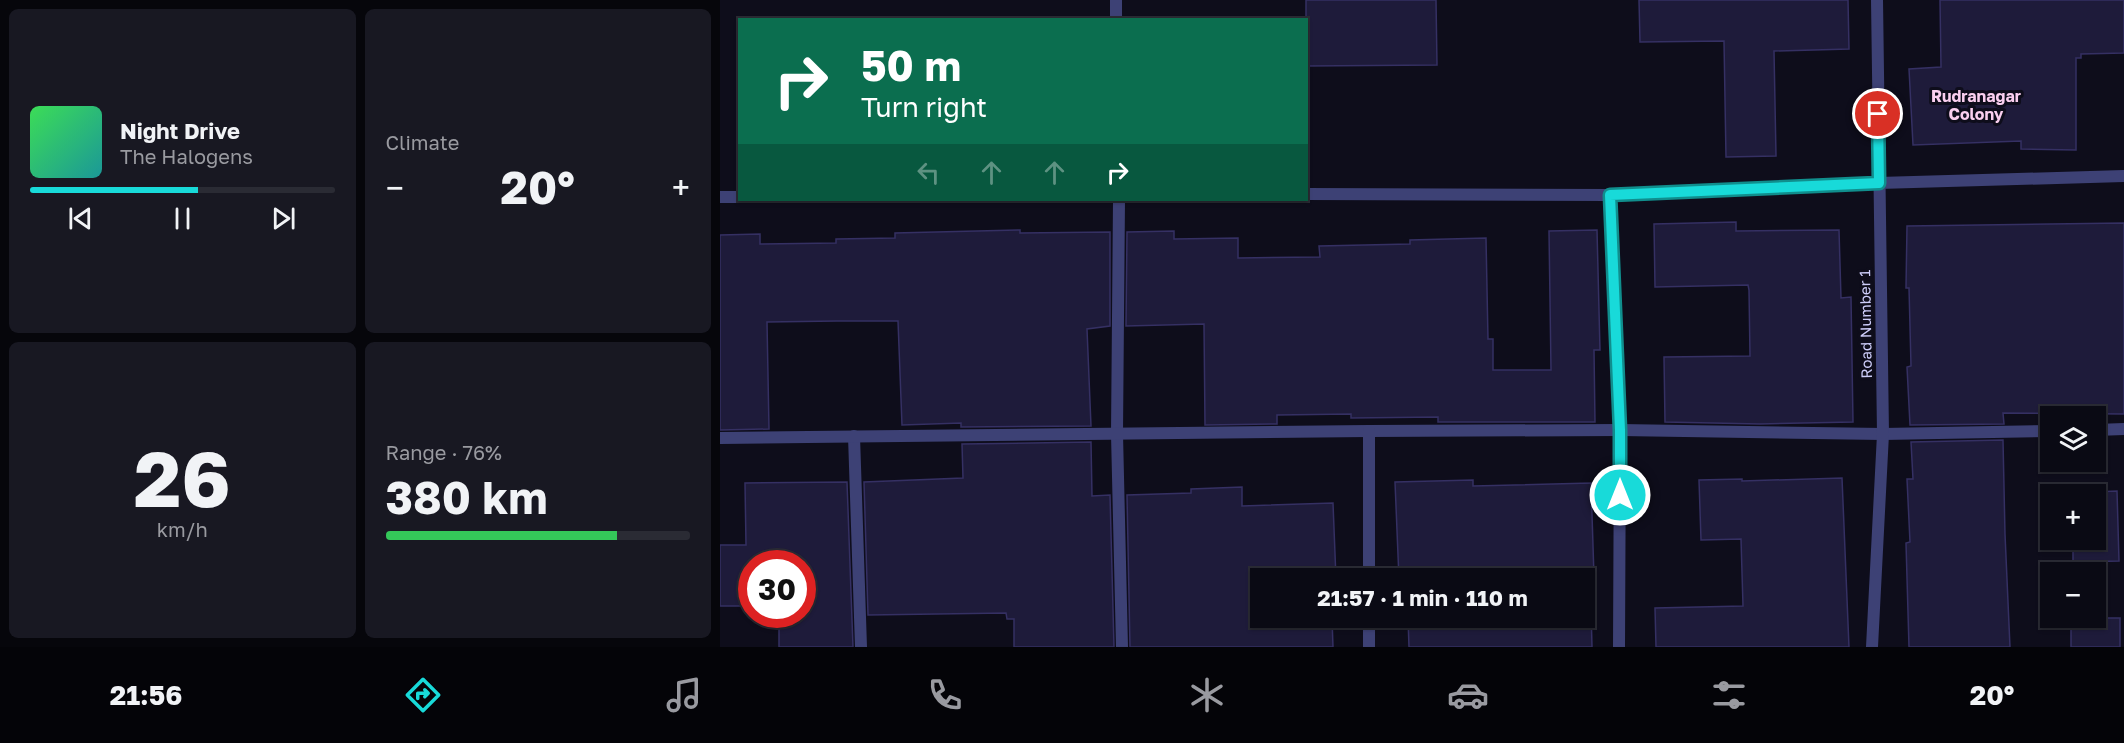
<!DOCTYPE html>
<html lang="en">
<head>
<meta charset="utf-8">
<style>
	:root { --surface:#0a0a14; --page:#181822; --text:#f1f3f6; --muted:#999aa0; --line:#2a2b34; --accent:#18dad9 }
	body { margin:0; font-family:"Golos Text",sans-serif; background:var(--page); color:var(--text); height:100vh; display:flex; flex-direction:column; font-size:22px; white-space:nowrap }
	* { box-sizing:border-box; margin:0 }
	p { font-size:20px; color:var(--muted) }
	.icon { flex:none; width:33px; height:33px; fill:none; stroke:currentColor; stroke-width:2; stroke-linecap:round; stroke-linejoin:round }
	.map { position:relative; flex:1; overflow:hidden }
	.side { display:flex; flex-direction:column; gap:9px; padding:9px; background:#06060b; width:720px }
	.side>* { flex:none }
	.top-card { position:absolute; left:18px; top:18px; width:570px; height:183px; border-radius:0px; box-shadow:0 2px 4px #0004,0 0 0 2px var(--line); background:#0b6e4f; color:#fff; overflow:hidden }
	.tools { position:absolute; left:1320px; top:406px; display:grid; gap:12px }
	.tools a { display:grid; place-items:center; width:66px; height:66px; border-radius:0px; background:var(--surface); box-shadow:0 2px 4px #0004,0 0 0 2px var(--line); font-size:30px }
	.speed { position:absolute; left:18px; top:550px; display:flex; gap:12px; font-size:30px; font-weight:700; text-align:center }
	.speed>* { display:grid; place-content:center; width:78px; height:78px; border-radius:50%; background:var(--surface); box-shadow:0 2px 4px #0004,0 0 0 2px var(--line); line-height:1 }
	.speed .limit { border:9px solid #d22; background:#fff; color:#111 }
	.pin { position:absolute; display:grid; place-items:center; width:51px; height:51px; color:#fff; margin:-26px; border:3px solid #fff; border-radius:50%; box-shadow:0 2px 6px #0007 }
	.me { position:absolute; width:66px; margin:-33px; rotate:0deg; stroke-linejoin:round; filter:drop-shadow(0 0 4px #0008) }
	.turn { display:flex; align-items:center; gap:21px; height:126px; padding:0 24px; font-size:27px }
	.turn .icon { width:78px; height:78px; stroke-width:2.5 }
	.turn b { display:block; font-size:42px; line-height:51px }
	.lanes { display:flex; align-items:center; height:57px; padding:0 24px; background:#0003; justify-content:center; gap:30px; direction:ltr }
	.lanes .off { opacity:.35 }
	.big { font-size:45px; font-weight:700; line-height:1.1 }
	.side .card { flex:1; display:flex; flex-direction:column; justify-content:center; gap:9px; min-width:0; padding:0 21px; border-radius:9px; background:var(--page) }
	.side .dial { align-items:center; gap:0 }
	.dial b { font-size:78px; line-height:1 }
	.song { display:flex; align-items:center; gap:18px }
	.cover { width:72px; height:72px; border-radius:9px; background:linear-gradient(135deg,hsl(130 70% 55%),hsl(180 70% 35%)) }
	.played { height:6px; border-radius:3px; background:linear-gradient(90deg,var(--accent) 55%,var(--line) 55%) }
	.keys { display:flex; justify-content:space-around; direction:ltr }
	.heat { display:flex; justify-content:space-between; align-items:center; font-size:33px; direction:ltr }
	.charge { height:9px; border-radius:4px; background:linear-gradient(90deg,#34c759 76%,var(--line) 0) }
	.side .tiles { flex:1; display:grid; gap:9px; grid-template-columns:repeat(2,1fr) }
	.trip { position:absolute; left:530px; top:568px; width:345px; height:60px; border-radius:0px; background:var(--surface); box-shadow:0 2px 4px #0004,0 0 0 2px var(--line); font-weight:700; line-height:60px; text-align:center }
	.menu { display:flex; height:96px; justify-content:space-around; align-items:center; background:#040408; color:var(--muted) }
	.menu .icon { width:42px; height:42px }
	.menu .current { color:var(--accent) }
	.menu b { font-size:27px; color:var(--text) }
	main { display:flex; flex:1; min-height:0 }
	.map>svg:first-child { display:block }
	.building { fill:#1e1b3a; stroke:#353063; stroke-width:1.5 }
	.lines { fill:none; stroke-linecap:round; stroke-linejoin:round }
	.street { stroke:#3d4175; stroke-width:12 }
	.route-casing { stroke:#108e8d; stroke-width:15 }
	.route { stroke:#18dad9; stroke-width:10 }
	.labels { text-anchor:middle; stroke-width:6; stroke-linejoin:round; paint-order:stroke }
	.street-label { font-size:15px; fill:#cdcdf9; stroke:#0e0d1b }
	.neighbourhood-label { font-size:16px; font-weight:bold; fill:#facfef; stroke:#0e0d1b }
</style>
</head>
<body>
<main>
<section class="side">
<div class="tiles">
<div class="card">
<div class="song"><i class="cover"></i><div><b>Night Drive</b><p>The Halogens</p></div></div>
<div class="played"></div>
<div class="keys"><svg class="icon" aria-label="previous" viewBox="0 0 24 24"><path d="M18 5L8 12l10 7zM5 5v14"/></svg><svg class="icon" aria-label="pause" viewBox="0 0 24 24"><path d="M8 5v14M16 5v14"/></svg><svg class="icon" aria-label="next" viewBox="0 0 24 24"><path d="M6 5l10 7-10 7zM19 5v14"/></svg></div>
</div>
<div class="card"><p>Climate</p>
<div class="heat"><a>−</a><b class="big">20°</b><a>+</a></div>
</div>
<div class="card dial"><b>26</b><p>km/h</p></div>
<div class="card"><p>Range · 76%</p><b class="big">380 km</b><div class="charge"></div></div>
</div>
</section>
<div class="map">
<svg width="1404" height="647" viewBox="0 0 1404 647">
	<rect width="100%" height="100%" fill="#0e0d1b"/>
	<g class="building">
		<path d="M 586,0 L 716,0 L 717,65 L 586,66 Z"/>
		<path d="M 919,0 L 1128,0 L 1129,49 L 1054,51 L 1056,156 L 1006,157 L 1004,41 L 920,42 Z"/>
		<path d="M 1220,0 L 1404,0 L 1404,53 L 1361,54 L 1361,58 L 1356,58 L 1356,150 L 1301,149 L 1301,141 L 1193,145 L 1189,69 L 1221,67 Z"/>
		<path d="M 1016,222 L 1016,231 L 1119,230 L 1121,298 L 1131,297 L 1133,422 L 1040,424 L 945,422 L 944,357 L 1030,356 L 1029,290 L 1028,285 L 935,287 L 934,224 Z"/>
		<path d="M 1404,223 L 1404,414 L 1283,413 L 1284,424 L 1190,425 L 1187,367 L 1191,366 L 1189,288 L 1186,288 L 1187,226 Z"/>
		<path d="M 300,230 L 300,233 L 390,232 L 390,326 L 367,329 L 371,426 L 241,427 L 241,423 L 182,425 L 178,321 L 117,321 L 47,322 L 49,429 L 0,430 L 0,235 L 40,234 L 40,244 L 116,243 L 116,239 L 175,238 L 175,233 Z"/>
		<path d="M 877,230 L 880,350 L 874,350 L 875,422 L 718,422 L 718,417 L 631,418 L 631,414 L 557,415 L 557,424 L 485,425 L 484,324 L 406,326 L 407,232 L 454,231 L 454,239 L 518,238 L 518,258 L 600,257 L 599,246 L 690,244 L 690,240 L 766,238 L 768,339 L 773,339 L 773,370 L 831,370 L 829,231 Z"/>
		<path d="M 1283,440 L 1285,534 L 1290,647 L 1189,647 L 1186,543 L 1190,542 L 1187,479 L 1193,479 L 1191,442 Z"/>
		<path d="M 371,442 L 372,496 L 390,495 L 394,647 L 294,647 L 294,619 L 287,619 L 286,613 L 148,615 L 144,482 L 243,478 L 242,444 Z"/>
		<path d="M 1122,478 L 1129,647 L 936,647 L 935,608 L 1023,606 L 1021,539 L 981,540 L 979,480 L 1022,479 L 1022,481 Z"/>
		<path d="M 753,480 L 753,486 L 871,483 L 875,608 L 871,608 L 872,647 L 689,647 L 688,618 L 864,618 L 864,579 L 679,579 L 675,482 Z"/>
		<path d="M 127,482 L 133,647 L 59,647 L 59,615 L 82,615 L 82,564 L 32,564 L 32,610 L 25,610 L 25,606 L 0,606 L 0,545 L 26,545 L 25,483 Z"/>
		<path d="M 522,487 L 522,506 L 613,503 L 616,579 L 540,579 L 540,618 L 612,618 L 613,647 L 410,647 L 407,495 L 471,493 L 471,489 Z"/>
		<path d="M 1397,491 L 1399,561 L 1353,562 L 1353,540 L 1376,540 L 1376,495 L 1351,495 L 1351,493 Z"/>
		<rect x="1351" y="618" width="49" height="29"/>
	</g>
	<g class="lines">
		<g class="street">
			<path d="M 396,0 L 396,20"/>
			<path d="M 586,194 L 890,195 L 1159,183 L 1404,176"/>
			<path d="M 890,195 L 900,430 L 899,647"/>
			<path d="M 0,197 L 20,197"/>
			<path d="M 399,200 L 397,434 L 402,647"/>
			<path d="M 1376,430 L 1404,429"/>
			<path d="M 134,436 L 141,647"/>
			<path d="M 0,438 L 649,431 L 900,430 L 1163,434 L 1330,431"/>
			<path d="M 649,579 L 649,431"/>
			<path d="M 649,647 L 649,618"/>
			<path d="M 1152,647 L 1163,434 L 1157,0"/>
		</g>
	</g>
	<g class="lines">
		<defs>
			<path id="route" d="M 900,495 L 900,430 L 890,195 L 1159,183 L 1158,114"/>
		</defs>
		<use href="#route" class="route-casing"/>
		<use href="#route" class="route"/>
	</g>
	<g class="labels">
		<g class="street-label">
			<text transform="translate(1146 324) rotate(-91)" y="5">Road Number 1</text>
		</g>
		<g class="neighbourhood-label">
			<text x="1256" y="102">Rudranagar<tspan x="1256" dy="18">Colony</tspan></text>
		</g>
	</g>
</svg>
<div class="tools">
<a><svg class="icon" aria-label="layers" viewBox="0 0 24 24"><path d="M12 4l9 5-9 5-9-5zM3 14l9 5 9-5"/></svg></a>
<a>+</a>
<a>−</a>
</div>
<div class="speed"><div class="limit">30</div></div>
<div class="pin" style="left:1158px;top:114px;background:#d93025"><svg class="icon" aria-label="arrive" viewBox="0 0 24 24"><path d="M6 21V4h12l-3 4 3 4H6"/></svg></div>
<svg class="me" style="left:900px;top:495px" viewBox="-20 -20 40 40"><circle r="17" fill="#18dad9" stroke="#fff" stroke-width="3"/><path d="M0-11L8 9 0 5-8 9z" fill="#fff"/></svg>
<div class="trip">21:57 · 1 min · 110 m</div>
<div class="top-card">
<div class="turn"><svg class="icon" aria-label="right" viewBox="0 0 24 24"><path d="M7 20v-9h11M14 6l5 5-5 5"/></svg><div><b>50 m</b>Turn right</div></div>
<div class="lanes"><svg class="icon off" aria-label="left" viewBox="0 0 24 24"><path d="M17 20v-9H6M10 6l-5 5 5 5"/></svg><svg class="icon off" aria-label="ahead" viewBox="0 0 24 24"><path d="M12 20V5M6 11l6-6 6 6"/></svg><svg class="icon off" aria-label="ahead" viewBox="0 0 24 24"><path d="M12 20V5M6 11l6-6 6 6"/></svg><svg class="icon" aria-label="right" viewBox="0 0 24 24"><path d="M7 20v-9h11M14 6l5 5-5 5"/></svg></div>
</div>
</div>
</main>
<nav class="menu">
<b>21:56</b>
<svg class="icon current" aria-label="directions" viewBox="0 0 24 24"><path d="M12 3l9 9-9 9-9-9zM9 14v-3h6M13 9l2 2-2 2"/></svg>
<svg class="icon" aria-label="music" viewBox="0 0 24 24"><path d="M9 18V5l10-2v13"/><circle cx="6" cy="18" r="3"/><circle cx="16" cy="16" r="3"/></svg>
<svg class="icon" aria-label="phone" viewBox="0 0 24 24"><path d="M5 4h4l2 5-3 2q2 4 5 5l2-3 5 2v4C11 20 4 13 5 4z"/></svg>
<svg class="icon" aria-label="climate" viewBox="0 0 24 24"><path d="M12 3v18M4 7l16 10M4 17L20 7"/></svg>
<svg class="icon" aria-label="car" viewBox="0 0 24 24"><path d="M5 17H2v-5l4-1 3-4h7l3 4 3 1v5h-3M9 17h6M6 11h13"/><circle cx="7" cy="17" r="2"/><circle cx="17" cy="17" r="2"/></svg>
<svg class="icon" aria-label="filters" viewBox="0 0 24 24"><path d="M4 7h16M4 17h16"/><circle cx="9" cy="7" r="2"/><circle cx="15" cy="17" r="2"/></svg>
<b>20°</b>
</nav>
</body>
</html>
